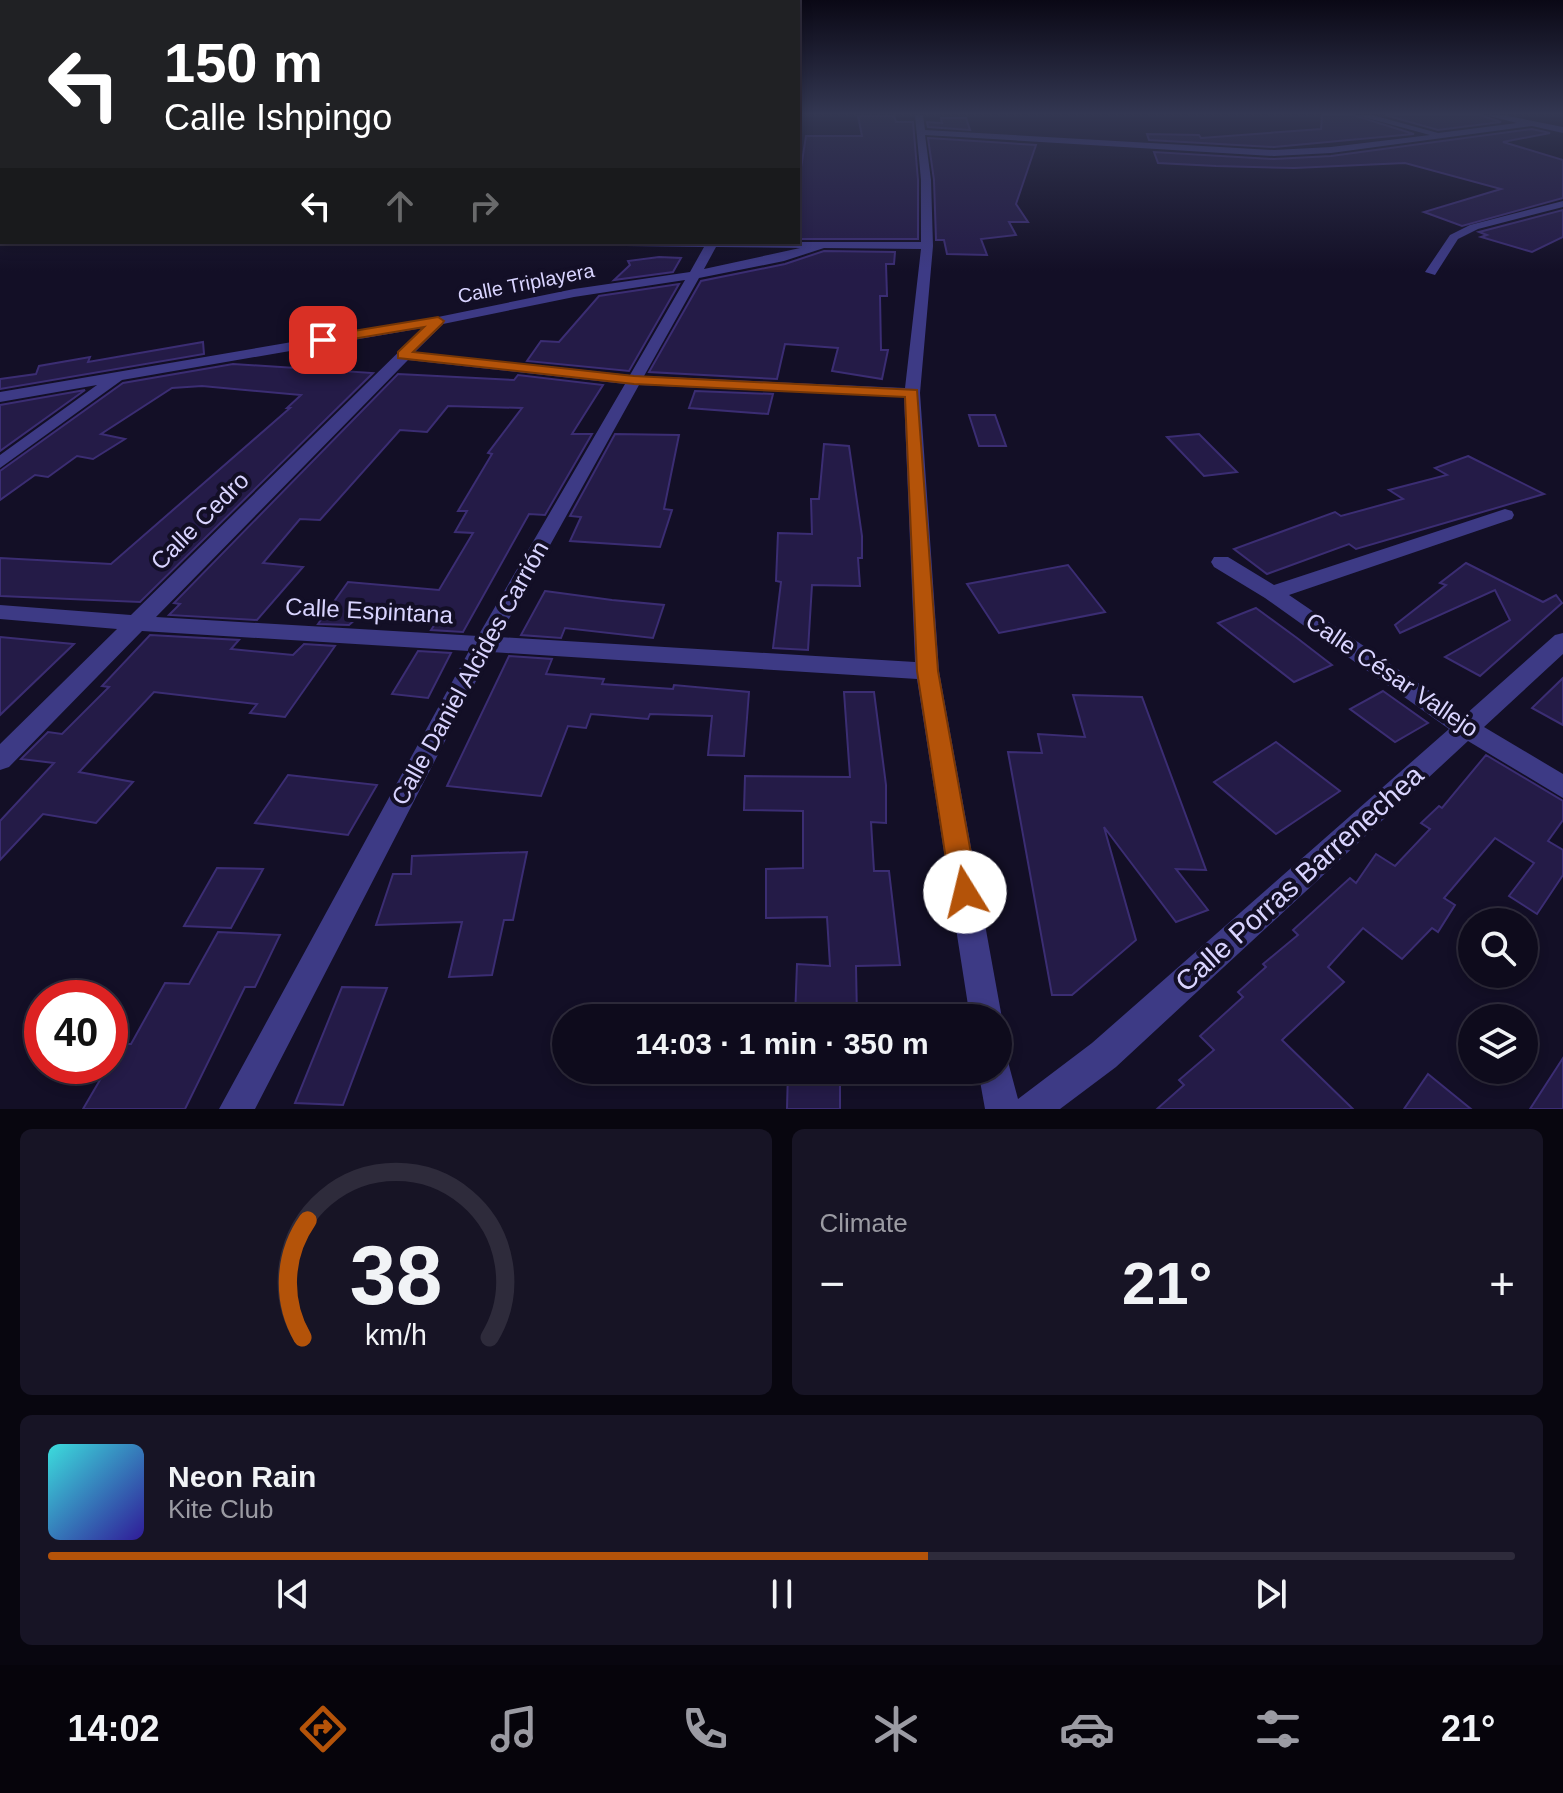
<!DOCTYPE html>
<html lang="en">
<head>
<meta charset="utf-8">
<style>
	:root { --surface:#0e0b1c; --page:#171425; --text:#f1f3f6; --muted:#9b9ba3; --line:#2e2b3b; --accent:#b45309 }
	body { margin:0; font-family:Helvetica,sans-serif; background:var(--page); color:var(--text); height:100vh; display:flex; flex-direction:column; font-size:30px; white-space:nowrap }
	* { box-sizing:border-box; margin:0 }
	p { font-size:26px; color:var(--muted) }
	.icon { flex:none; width:44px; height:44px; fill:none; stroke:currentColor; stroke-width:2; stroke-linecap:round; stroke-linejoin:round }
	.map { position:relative; height:1109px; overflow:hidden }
	.drawer { display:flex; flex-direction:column; gap:20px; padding:20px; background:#08060f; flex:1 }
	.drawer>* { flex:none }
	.top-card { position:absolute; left:0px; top:0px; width:800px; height:244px; box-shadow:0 4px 12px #0003,0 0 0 2px var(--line); background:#202124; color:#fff; overflow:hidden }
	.tools { position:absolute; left:1458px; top:908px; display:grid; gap:16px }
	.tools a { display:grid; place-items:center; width:80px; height:80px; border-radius:50%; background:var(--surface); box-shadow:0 4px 12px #0003,0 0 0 2px var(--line); font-size:40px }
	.speed { position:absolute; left:24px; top:980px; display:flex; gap:16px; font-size:40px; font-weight:700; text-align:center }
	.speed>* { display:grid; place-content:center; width:104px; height:104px; border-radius:50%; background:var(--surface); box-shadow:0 4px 12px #0003,0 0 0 2px var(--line); line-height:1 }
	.speed .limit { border:12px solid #d22; background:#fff; color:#111 }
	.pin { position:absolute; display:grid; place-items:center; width:68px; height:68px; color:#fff; margin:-34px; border-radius:16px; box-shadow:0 4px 12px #0006 }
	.me { position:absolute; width:88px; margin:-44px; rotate:351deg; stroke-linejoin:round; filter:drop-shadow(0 0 6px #0008) }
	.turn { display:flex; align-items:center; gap:28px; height:168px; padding:0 32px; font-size:36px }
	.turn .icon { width:104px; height:104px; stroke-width:2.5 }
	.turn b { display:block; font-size:56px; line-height:68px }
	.lanes { display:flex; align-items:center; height:76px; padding:0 32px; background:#0003; justify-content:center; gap:40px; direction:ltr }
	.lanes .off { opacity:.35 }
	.big { font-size:60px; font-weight:600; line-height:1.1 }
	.drawer .card { flex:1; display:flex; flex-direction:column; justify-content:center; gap:12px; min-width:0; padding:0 28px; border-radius:12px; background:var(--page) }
	.drawer .dial { align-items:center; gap:0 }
	.dial svg { height:208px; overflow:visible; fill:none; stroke:var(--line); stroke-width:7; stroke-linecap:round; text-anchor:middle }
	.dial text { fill:var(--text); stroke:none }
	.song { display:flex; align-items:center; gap:24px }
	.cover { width:96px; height:96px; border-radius:12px; background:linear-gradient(135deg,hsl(180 70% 55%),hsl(250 70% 35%)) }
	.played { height:8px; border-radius:4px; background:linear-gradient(90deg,var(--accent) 60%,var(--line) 60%) }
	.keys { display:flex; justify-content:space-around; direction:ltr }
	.heat { display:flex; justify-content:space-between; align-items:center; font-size:44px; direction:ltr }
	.drawer .tiles { flex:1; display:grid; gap:20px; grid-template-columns:1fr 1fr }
	.card:last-child { grid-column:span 2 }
	.trip { position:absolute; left:552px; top:1004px; width:460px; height:80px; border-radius:40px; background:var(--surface); box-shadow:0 4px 12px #0003,0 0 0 2px var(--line); font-weight:600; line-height:80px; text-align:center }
	.menu { display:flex; height:128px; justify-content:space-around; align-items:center; background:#06040b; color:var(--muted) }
	.menu .icon { width:56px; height:56px }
	.menu .selected { color:var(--accent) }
	.menu b { font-size:36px; color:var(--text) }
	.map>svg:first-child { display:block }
	.building { fill:#241b47; stroke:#3b2d73; stroke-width:2 }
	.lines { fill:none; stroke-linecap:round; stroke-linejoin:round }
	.minor { fill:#3d3a85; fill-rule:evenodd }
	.route { fill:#b45309; stroke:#753606; stroke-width:2 }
	.labels { text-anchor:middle; stroke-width:8; stroke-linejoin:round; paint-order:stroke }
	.far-street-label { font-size:20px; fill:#d9d4ff; stroke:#130f26 }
	.street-label { font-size:24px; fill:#d9d4ff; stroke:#130f26 }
	.near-street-label { font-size:28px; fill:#d9d4ff; stroke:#130f26 }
</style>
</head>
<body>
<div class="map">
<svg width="1563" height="1109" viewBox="0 0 1563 1109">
	<rect width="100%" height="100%" fill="#130f26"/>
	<g class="building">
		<path d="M 1322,115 L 1353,115 L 1414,134 L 1274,147 L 1149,140 L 1147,134 L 1199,135 L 1201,138 L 1321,129 Z"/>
		<path d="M 1385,115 L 1480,115 L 1501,122 L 1438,130 Z"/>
		<path d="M 858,116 L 894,116 L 896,122 L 913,122 L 918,180 L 918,239 L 798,239 L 798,187 L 806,136 L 862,136 Z"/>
		<path d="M 941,118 L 966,118 L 970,130 L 928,127 L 927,122 L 942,123 Z"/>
		<path d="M 1532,129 L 1550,133 L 1503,142 L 1563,160 L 1563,198 L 1462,226 L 1424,212 L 1501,189 L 1405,163 L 1294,168 L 1216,166 L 1158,163 L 1154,152 L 1274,159 L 1331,156 Z"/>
		<path d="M 928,138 L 1036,145 L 1016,204 L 1028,222 L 1009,222 L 1016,235 L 981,239 L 987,255 L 947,254 L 944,240 L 936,240 L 934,180 Z"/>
		<path d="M 1563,210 L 1563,237 L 1532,252 L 1481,237 L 1487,235 L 1479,232 Z"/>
		<path d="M 824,251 L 895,252 L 894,264 L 886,264 L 887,296 L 880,296 L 881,350 L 888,350 L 882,379 L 832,371 L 838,348 L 785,344 L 777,379 L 649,372 L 701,281 L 785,264 Z"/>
		<path d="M 659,257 L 681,258 L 673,272 L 614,280 L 630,265 L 628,261 Z"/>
		<path d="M 679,284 L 629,371 L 527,361 L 541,341 L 559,342 L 599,296 Z"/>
		<path d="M 203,342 L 204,354 L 0,389 L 0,379 L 36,374 L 39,366 L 90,357 L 88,362 Z"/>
		<path d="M 233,364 L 373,373 L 140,602 L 0,596 L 0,558 L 111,564 L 290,408 L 287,408 L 301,395 L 202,386 L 172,388 L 101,434 L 125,439 L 93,459 L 77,456 L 48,477 L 35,475 L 0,500 L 0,471 L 123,383 Z"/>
		<path d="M 398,374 L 514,380 L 518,375 L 603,385 L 572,434 L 592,434 L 545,515 L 529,514 L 463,632 L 431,630 L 437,621 L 363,613 L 349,625 L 318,624 L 348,582 L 439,590 L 473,533 L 455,532 L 467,511 L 458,511 L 492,454 L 488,453 L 522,408 L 448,406 L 427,432 L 400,430 L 320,520 L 300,519 L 263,563 L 303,567 L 257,620 L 169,615 L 180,604 L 174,603 Z"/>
		<path d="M 85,390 L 0,451 L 0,405 Z"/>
		<path d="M 695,391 L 773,394 L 768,414 L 689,408 Z"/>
		<path d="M 969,415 L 995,415 L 1006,446 L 979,446 Z"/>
		<path d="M 615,434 L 679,435 L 664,509 L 672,510 L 660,547 L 570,541 L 581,517 L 570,516 Z"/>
		<path d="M 1199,434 L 1237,472 L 1204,476 L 1167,437 Z"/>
		<path d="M 824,444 L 849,446 L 862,536 L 862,558 L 858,558 L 860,586 L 812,585 L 808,650 L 773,648 L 781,582 L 776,581 L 778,533 L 812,534 L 811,499 L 819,499 Z"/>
		<path d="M 1468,456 L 1544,494 L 1356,549 L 1349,544 L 1267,574 L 1234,549 L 1335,512 L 1341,516 L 1403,499 L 1389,490 L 1447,475 L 1435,468 Z"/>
		<path d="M 1466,563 L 1543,602 L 1556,595 L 1562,603 L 1480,676 L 1445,657 L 1510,620 L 1495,590 L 1400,633 L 1395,625 L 1446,585 L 1440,583 Z"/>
		<path d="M 1068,565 L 1105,612 L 999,633 L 967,584 Z"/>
		<path d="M 545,591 L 612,600 L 664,605 L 653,638 L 565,628 L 561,638 L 521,635 Z"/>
		<path d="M 1256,608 L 1297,638 L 1332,665 L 1294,682 L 1218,623 Z"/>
		<path d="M 150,635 L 239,640 L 231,649 L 293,655 L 304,644 L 335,646 L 285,717 L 250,713 L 257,704 L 154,692 L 79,772 L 133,782 L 96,823 L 43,814 L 0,860 L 0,821 L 54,763 L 21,759 L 48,732 L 62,734 L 109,687 L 102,686 Z"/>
		<path d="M 0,637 L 74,644 L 0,715 Z"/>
		<path d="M 418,651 L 451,653 L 428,698 L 392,694 Z"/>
		<path d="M 509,656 L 552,659 L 546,674 L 604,679 L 602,684 L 673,689 L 674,685 L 749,692 L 744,756 L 708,755 L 712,716 L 650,714 L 648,719 L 591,714 L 586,728 L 568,726 L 541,796 L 447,786 Z"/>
		<path d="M 1563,678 L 1563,725 L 1532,708 Z"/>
		<path d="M 1383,691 L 1428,723 L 1395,742 L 1350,709 Z"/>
		<path d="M 844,692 L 874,692 L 886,785 L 886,823 L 871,822 L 874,871 L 889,871 L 900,965 L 856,966 L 857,1018 L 795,1018 L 797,964 L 830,966 L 827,917 L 766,918 L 766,869 L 803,868 L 803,811 L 744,810 L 745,776 L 850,777 Z"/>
		<path d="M 1073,695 L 1142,697 L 1206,870 L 1176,869 L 1208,910 L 1176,922 L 1104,827 L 1136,940 L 1072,995 L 1052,995 L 1008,752 L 1042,753 L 1038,734 L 1085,737 Z"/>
		<path d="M 1276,742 L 1340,791 L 1276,834 L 1214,782 Z"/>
		<path d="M 1486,755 L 1563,801 L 1563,820 L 1548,841 L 1563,850 L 1563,875 L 1537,914 L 1509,896 L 1534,863 L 1495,838 L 1444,898 L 1455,905 L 1438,932 L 1432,928 L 1402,959 L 1363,928 L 1328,967 L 1344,982 L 1282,1040 L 1353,1109 L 1157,1109 L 1184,1085 L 1179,1080 L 1214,1050 L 1200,1036 L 1243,997 L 1238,992 L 1266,967 L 1263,964 L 1298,935 L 1293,930 L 1350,878 L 1356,883 L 1376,854 L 1395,866 L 1430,829 L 1421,823 L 1439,806 L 1442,808 Z"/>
		<path d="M 288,775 L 377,785 L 348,835 L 255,823 Z"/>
		<path d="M 527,852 L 513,920 L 504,920 L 492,975 L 449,977 L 462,922 L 376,925 L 393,874 L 411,874 L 412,856 Z"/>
		<path d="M 217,868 L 263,869 L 231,928 L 184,926 Z"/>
		<path d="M 218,932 L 280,935 L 255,987 L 245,987 L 185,1109 L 83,1109 L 121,1044 L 131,1044 L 165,983 L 189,984 Z"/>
		<path d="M 342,987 L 387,988 L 343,1105 L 295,1103 Z"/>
		<path d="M 1563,1058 L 1563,1109 L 1530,1109 Z"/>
		<path d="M 788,1070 L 840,1070 L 840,1109 L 787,1109 Z"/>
		<path d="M 1428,1074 L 1471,1109 L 1404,1109 Z"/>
	</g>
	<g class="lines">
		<g class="minor">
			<path d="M 915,115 L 923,115 L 925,130 L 1274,150 L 1331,147 L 1430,135 L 1356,115 L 1372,115 L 1438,133 L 1517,123 L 1485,115 L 1503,115 L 1563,127 L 1563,133 L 1532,126 L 1331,153 L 1274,156 L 925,135 L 931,180 L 933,246 L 920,393 L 939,671 L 1002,1018 L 998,1028 L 998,1018 L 970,1018 L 917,679 L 491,652 L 255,1109 L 219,1109 L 469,651 L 142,631 L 9,767 L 0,770 L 0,744 L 117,629 L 0,619 L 0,605 L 131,615 L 423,328 L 122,380 L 0,468 L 0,455 L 97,385 L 0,402 L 0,392 L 438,317 L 574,289 L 690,272 L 704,247 L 547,245 L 541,242 L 921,242 L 921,180 ZM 716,247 L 800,248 L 704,269 ZM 824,248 L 921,249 L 905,388 L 644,376 L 699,278 L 784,261 ZM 685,280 L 630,375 L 415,352 L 443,324 L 574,297 ZM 408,360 L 625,384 L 478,636 L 156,617 ZM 639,385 L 904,397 L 915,662 L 499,637 Z"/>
			<path d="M 1563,201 L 1563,207 L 1478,229 L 1458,239 L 1435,275 L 1425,272 L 1450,235 L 1470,225 Z"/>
			<path d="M 1505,509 L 1512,511 L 1514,515 L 1512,519 L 1289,595 L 1465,715 L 1555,635 L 1563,633 L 1563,654 L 1484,727 L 1563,774 L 1563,798 L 1468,741 L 1116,1067 L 1060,1109 L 985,1109 L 978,1070 L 998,1070 L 998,1054 L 1007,1058 L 1018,1099 L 1092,1043 L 1449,729 L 1265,598 L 1214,567 L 1211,562 L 1214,557 L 1228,557 L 1274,585 Z"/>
		</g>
	</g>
	<linearGradient id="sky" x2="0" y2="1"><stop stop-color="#0a0815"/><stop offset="0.42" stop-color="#333752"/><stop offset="1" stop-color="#333752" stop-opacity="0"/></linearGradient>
	<rect width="1563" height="271" fill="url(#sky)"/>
	<path class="route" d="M 438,317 L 444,321 L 442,324 L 413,352 L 634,376 L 917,390 L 938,671 L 978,892 L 974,900 L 965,904 L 955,900 L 951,892 L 917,671 L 905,397 L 634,384 L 398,358 L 398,352 L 424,327 L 323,344 L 317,340 L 323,336 Z"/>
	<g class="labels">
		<g class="far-street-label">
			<text transform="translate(526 283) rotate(-11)" y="7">Calle Triplayera</text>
		</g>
		<g class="street-label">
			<text transform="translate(200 521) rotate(-45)" y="8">Calle Cedro</text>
			<text transform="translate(369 611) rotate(3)" y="8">Calle Espintana</text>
			<text transform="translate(470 673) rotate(-61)" y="8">Calle Daniel Alcides Carrión</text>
			<text transform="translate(1392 675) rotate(34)" y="8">Calle César Vallejo</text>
		</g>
		<g class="near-street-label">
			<text transform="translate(1299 878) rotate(-42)" y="10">Calle Porras Barrenechea</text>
		</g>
	</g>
</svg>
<div class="tools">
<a><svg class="icon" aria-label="search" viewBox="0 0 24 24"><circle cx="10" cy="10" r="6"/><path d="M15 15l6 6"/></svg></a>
<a><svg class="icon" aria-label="layers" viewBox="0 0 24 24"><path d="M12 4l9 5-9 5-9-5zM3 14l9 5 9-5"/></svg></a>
</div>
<div class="speed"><div class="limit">40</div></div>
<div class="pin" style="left:323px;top:340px;background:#d93025"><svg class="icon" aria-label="arrive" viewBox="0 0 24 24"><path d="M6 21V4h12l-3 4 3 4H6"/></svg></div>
<svg class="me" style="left:965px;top:892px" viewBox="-20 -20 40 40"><circle r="19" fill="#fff"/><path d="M0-13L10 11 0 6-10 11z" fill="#b45309"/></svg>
<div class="trip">14:03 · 1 min · 350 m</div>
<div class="top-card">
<div class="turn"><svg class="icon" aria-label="left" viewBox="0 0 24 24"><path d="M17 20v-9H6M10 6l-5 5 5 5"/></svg><div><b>150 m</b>Calle Ishpingo</div></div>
<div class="lanes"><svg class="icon" aria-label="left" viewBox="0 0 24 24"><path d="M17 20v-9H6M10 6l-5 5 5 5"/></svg><svg class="icon off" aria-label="ahead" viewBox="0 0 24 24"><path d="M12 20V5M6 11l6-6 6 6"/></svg><svg class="icon off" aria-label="right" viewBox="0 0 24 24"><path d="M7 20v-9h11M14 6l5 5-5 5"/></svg></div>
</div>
</div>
<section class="drawer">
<div class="tiles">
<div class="card dial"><svg viewBox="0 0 100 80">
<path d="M14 69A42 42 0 1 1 86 69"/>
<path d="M14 69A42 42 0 0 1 16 24" stroke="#b45309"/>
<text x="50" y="56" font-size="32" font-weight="700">38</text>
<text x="50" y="72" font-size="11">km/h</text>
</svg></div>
<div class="card"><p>Climate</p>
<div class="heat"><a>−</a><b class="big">21°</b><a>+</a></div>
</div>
<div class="card">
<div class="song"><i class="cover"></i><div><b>Neon Rain</b><p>Kite Club</p></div></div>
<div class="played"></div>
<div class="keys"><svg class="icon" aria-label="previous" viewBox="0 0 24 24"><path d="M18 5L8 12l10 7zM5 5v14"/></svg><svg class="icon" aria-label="pause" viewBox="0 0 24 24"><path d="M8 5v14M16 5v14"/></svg><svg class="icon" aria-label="next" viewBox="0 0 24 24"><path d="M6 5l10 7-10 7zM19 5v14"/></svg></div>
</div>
</div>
</section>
<nav class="menu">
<b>14:02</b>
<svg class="icon selected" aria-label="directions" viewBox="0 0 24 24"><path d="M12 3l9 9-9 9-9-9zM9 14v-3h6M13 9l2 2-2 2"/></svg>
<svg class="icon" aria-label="music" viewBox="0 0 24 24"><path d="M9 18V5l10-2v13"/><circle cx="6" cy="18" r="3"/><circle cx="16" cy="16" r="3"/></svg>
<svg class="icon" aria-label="phone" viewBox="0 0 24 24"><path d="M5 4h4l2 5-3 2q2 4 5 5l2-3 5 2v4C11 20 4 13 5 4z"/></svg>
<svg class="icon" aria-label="climate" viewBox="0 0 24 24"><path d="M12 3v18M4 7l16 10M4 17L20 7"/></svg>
<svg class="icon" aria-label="car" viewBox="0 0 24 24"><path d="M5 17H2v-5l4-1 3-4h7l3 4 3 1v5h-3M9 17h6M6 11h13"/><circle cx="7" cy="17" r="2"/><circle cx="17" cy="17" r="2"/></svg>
<svg class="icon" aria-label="filters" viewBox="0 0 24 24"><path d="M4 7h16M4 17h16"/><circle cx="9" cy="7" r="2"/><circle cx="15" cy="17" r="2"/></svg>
<b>21°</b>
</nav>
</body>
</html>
